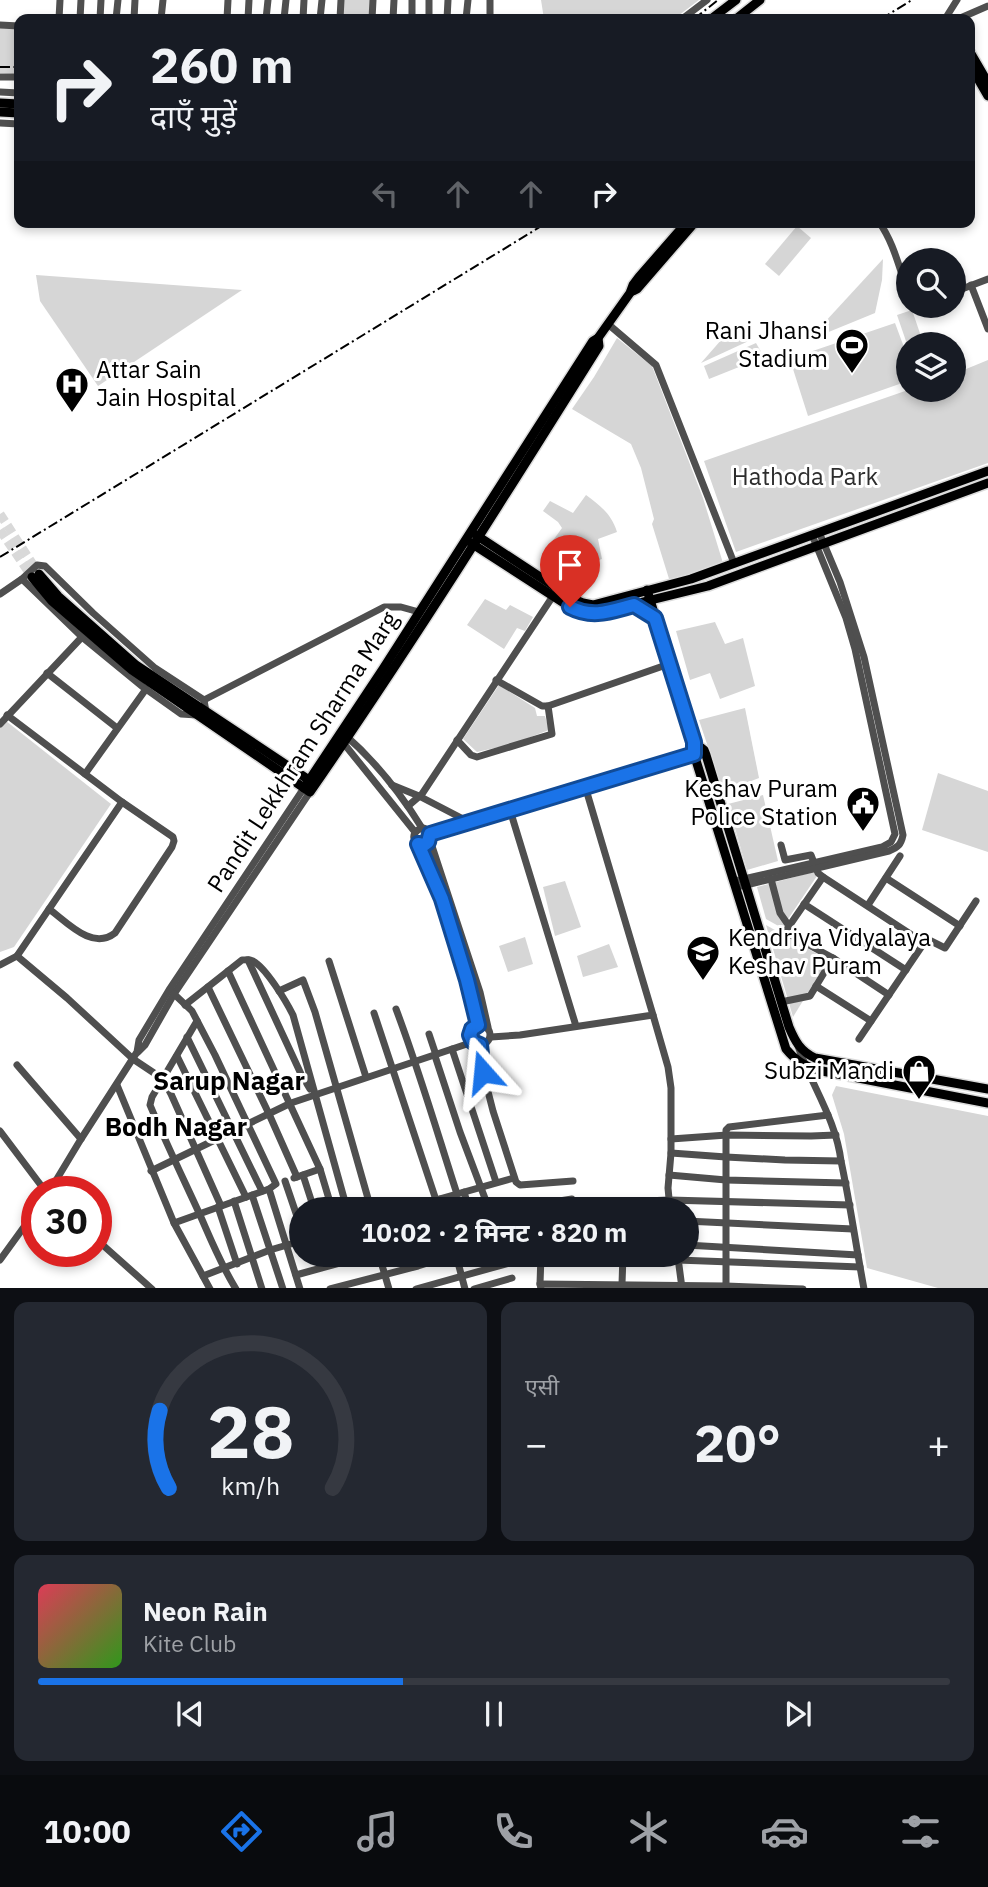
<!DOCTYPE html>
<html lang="hi">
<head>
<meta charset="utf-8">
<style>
	:root { --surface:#171b24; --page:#242831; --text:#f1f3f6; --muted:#9ea1a6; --line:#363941; --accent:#1a73e8 }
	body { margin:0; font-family:"IBM Plex Sans","Noto Sans Devanagari",sans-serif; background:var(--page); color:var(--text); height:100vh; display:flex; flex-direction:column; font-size:26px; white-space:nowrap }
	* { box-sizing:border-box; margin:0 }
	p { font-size:23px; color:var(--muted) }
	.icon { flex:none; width:38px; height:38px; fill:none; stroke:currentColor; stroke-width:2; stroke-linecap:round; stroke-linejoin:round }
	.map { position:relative; height:1288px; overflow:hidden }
	.details { display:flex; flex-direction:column; gap:14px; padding:14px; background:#0d0f14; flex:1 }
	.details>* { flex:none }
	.hud { position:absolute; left:14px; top:14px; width:961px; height:214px; border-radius:14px; box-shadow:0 4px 10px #0003; background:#171b24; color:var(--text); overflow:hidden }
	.tools { position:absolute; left:896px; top:248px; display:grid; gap:14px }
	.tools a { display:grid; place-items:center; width:70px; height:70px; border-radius:50%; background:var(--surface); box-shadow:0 4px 10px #0003; font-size:35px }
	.speed { position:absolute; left:21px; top:1176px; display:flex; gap:14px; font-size:35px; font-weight:700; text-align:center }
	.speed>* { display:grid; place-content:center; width:91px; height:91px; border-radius:50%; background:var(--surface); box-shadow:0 4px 10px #0003; line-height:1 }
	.speed .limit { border:10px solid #d22; background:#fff; color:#111 }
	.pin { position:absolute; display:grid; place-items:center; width:60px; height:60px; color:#fff; margin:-72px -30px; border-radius:50% 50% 50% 0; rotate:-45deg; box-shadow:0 0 7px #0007 }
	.pin .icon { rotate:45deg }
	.me { position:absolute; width:77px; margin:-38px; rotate:342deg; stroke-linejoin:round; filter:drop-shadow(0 0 5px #0008) }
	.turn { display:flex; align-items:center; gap:24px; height:147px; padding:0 21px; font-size:32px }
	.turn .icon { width:91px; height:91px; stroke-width:2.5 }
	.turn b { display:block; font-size:49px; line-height:60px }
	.lanes { display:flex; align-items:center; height:66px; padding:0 21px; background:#0003; justify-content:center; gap:35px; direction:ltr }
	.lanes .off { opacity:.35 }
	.big { font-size:52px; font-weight:700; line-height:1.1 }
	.details .card { flex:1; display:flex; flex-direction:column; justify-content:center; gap:10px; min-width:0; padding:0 24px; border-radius:14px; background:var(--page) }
	.details .dial { align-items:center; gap:0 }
	.dial svg { height:182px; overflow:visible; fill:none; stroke:var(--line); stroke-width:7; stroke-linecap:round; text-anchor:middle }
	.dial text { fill:var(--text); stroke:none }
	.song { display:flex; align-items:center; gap:21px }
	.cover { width:84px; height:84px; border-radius:10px; background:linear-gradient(135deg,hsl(350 70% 55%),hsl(110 70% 35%)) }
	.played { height:7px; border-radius:4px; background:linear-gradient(90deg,var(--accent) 40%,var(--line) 40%) }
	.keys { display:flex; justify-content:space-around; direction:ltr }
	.heat { display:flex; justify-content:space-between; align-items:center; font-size:38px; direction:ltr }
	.details .tiles { flex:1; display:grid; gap:14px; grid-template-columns:1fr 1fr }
	.card:last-child { grid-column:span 2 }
	.trip { position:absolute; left:289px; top:1197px; width:410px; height:70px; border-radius:35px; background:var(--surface); box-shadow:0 4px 10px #0003; font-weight:700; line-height:70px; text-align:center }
	.tab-bar { display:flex; height:112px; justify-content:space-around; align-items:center; background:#090b0e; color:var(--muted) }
	.tab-bar .icon { width:49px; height:49px }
	.tab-bar .current { color:var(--accent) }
	.tab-bar b { font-size:32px; color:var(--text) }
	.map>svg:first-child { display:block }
	.green { fill:#d6d6d6 }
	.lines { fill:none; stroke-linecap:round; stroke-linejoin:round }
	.major-tunnel { stroke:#d9d9d9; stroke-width:9; stroke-dasharray:9 4.5; stroke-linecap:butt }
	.major-casing { stroke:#dbdbdb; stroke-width:12 }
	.minor { stroke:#4f4f4f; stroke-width:7 }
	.major { stroke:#000; stroke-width:9 }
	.rail { stroke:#000; stroke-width:2; stroke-dasharray:10 3.5 2 3.5; stroke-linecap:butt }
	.route-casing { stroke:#114b97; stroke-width:18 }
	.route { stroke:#1a73e8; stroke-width:12 }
	.labels { text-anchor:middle; stroke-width:6; stroke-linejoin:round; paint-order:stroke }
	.poi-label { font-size:24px; fill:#000; stroke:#fff; text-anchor:end }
	.park-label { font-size:24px; fill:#2d2d2d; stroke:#fff }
	.street-label { font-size:24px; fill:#000; stroke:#fff }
	.neighbourhood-label { font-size:26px; font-weight:bold; fill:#000; stroke:#fff }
</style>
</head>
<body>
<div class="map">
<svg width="988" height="1289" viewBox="0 0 988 1289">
	<rect width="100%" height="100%" fill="#fff"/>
	<g class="green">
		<path d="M 343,0 L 370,0 L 369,19 L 342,19 Z"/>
		<path d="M 541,0 L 699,0 L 674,19 L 544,19 Z"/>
		<path d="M 0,28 L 19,29 L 19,74 L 0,73 Z"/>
		<path d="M 797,226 L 811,238 L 779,276 L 765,264 Z"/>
		<path d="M 883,259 L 882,280 L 875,313 L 814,338 L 812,336 Z"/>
		<path d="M 36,275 L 242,290 L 98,386 L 40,301 Z"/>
		<path d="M 912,310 L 924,345 L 908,345 L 908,347 L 897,315 Z"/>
		<path d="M 736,323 L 753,339 L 701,363 Z"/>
		<path d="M 895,323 L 908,358 L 908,381 L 808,416 L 793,369 L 800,365 L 798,356 Z"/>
		<path d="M 617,338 L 652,366 L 703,498 L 723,563 L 670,582 L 652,524 L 654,519 L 641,468 L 631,444 L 572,409 L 594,377 Z"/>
		<path d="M 756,343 L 764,357 L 709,379 L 704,366 Z"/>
		<path d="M 988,360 L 988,463 L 736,552 L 704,461 L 908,390 L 954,390 L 954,374 Z"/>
		<path d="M 586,495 C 601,506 612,515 617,532 L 598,539 L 602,559 L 579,566 L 549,546 L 562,528 L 558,522 L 543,511 L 550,501 L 573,513 Z"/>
		<path d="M 485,599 L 506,610 L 510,605 L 533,617 L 525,631 L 517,628 L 504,649 L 467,625 Z"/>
		<path d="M 715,622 L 725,644 L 743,638 L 755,686 L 720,699 L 710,673 L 690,680 L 676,631 Z"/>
		<path d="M 499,685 L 535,708 L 537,716 L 545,716 L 549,730 L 512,744 L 477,752 L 463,739 Z"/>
		<path d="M 745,708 L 759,778 L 723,792 L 699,720 Z"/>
		<path d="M 6,721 L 111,804 L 14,947 L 0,952 L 0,728 Z"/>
		<path d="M 938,773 L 988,791 L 988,852 L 922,830 Z"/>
		<path d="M 763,795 L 778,861 L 747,870 L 728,804 Z"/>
		<path d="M 821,870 L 782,928 L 766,919 L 757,887 Z"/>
		<path d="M 565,881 L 581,927 L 555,936 L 543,887 Z"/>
		<path d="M 766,925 L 828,960 L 793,1017 Z"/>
		<path d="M 525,937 L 533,964 L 508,972 L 499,946 Z"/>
		<path d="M 609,944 L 618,967 L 583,977 L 577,956 Z"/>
		<path d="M 836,1086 L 988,1116 L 988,1288 L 938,1288 L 867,1268 L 844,1134 L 832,1095 Z"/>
	</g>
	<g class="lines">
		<g class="major-tunnel">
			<path d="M 0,514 L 39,574"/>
			<path d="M 0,530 L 32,577"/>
		</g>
		<defs>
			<g id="major">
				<path d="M 711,19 L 736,0"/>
				<path d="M 736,19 L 760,0"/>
				<path d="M 970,52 L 988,83"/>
				<path d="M 970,65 L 988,96"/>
				<path d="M 0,103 L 19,104"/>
				<path d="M 0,112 L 19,113"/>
				<path d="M 633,291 L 637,289 L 695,222"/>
				<path d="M 476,535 L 572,598 L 583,603 L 593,605 L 691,579 L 988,471"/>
				<path d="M 471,543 L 570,607 L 580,612 L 598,613 L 708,586 L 988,483"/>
				<path d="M 39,574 L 58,596 L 136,665 L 312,782"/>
				<path d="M 32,577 L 52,601 L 132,670 L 310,792 C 411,646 505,496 599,346 L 598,338"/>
				<path d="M 647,590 L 694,742 L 694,754 L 786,1049 C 795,1060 803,1065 817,1070 L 988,1103"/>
				<path d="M 694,742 L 704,750 L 706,755 L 789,1027 C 795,1041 800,1051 815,1058 L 988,1089"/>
				<path d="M 304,788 L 383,669 L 593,341 L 598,338 L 630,293 L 633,285 L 639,277 L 687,222"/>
			</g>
		</defs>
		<use href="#major" class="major-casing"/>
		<g class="minor">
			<path d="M 59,19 L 60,0"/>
			<path d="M 80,19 L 81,0"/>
			<path d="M 100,19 L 101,0"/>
			<path d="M 116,19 L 118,0"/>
			<path d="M 134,19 L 135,0"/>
			<path d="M 161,19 L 163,0"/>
			<path d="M 227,19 L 228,0"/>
			<path d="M 248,19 L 249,0"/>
			<path d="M 266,19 L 268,0"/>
			<path d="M 284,19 L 286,0"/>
			<path d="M 303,19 L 304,0"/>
			<path d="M 320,19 L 322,0"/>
			<path d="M 340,19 L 341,0"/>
			<path d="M 372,19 L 373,0"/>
			<path d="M 393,19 L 394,0"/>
			<path d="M 412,19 L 412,0"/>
			<path d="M 429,19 L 429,0"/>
			<path d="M 447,19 L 448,0"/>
			<path d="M 466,19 L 468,0"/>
			<path d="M 490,19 L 490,0"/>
			<path d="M 682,19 L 707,0"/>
			<path d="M 945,19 L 957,0"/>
			<path d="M 958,19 L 988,6"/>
			<path d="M 0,25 L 19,26"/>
			<path d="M 0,77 L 19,77"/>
			<path d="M 0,92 L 19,93"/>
			<path d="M 0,123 L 19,124"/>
			<path d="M 879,222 C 894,243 899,268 908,292"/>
			<path d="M 971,285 L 988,329"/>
			<path d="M 954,292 L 988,279"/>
			<path d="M 608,324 L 656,365 L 734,563"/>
			<path d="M 22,579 L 37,565 L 45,566 L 93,613 L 155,668 L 204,700 L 206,712"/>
			<path d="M 0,594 L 22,579 L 82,637 L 143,687 L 181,714 L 197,715"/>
			<path d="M 47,673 L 117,728"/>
			<path d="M 496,680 L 542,706 L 548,706 L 669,664"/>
			<path d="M 204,700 L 384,607 L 401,607 L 419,612"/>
			<path d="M 7,715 L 122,802 L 173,837 L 174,841 L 172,847 L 115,933 C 92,951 67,922 49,909"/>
			<path d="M 0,724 L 82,637"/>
			<path d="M 345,735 C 375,761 401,794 422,828"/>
			<path d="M 341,740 L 415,832"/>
			<path d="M 457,740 L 471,755 L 477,757 L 552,734 L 548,706"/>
			<path d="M 85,774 L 146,689"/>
			<path d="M 392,785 L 419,796 L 469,822"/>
			<path d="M 408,806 L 422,794 L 553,596"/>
			<path d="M 510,810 L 576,1026"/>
			<path d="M 430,834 L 694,754"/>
			<path d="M 430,840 L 424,845 C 398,840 430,813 430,840 L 480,992 L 488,1027"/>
			<path d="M 418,844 L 442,899 L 466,980 L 478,1025"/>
			<path d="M 781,845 L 785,860 L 811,855 L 818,873 L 823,877 L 785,932 L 833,958 L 889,995"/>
			<path d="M 823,877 L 924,943 L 929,940 L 945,948 L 976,901"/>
			<path d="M 886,878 L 960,926"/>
			<path d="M 771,879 L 780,913 L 789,926"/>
			<path d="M 735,881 L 882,847 L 891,842 L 895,834 L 855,649 L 846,618 L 812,535"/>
			<path d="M 742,886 L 889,851 C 898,847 901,845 903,835 L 864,657 L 840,582 L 819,532"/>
			<path d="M 804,904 L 906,970"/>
			<path d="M 868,905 L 900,856"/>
			<path d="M 17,956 L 67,998 L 133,1059 L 163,1079 L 171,1094 L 221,1206"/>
			<path d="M 248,960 L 301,1074 L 310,1089"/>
			<path d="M 329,961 L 366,1077"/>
			<path d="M 0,965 L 17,956 L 122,802"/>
			<path d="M 228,971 L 320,1169 L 332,1209"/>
			<path d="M 816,986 L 871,1021"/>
			<path d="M 208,987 L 269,1114 L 297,1177"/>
			<path d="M 279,991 L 303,980 L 315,1012 L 371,1209"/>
			<path d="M 781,1002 L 810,996 L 833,958"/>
			<path d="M 185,1005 L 242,960 C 246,960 248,959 253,961 C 266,968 286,1001 293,1015 L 347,1209"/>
			<path d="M 396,1009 C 419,1070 437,1132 457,1194"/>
			<path d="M 374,1013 L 436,1200"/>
			<path d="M 653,1015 L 668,1067 L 671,1088 L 671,1153 L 668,1188 L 670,1209"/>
			<path d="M 197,1021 L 152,1097 L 150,1105 C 166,1143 183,1178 200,1215 C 211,1240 221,1265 236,1289"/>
			<circle cx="480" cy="1035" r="10"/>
			<path d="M 429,1034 L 436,1055"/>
			<path d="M 187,1037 L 262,1191"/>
			<path d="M 491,1037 L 520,1035 L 653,1015 L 585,786"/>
			<path d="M 859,1039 L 924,943"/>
			<path d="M 480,1045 L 483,1072 L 493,1111 L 516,1182 L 520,1185 L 573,1181"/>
			<path d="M 452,1049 L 496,1182"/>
			<path d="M 138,1052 L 145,1045 L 174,994 L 310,792"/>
			<path d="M 177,1056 L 246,1197"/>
			<path d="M 435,1056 L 460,1132 L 489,1209"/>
			<path d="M 17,1065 L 81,1139"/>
			<path d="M 117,1085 L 174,1223 L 210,1289"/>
			<path d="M 0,1131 L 46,1192"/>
			<path d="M 671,1139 L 727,1135 L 811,1136 L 836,1135"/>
			<path d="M 671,1153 L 726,1157 L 726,1130 L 729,1127 L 828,1115"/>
			<path d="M 841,1161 C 850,1203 856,1246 864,1289"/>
			<path d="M 151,1171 L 291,1103 L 473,1042"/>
			<path d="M 303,1175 L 314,1209"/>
			<path d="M 669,1175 L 726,1180 L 846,1183"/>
			<path d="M 294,1178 L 320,1169"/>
			<path d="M 285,1181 L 301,1228"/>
			<path d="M 269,1189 L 300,1289"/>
			<path d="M 49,1192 L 81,1139 L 137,1052 L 139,1040 L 169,990 L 304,788"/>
			<path d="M 464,1192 L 469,1209"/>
			<path d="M 252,1195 L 283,1289"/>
			<path d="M 440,1199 L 443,1209"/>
			<path d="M 234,1201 L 262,1289"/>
			<path d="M 218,1207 L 237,1264"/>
			<path d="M 404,1209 L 514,1178"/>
			<path d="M 508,1209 L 572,1199 L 574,1204 L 669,1200 L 850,1205"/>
			<path d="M 686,1221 L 853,1229"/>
			<path d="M 174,1223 L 269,1189 L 276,1184 L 215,1055 L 192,1011 L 174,994"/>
			<path d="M 96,1239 L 152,1289"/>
			<path d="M 686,1245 L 858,1255"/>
			<path d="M 379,1255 L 389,1289"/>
			<path d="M 456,1255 L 465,1289"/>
			<path d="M 483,1255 L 487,1268"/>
			<path d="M 544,1255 L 860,1267"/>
			<path d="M 678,1258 L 682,1288"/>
			<path d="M 0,1260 L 37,1209"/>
			<path d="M 296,1275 L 369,1255"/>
			<path d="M 203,1276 L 270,1250 L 301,1241"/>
			<path d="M 540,1284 L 541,1255"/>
			<path d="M 622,1284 L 623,1255"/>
			<path d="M 726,1288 L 726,1286 L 803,1289"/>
			<path d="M 330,1289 L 418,1266 L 453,1255"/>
			<path d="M 416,1289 L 527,1258"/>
			<path d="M 474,1289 L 512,1278"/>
			<path d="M 541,1289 L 540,1284 L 726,1286 L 726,1157 L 785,1160 L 841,1161 C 836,1119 811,1085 798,1046"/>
		</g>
		<use href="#major" class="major"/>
		<g class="rail">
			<path d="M 694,19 L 718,0"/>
			<path d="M 881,19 L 912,0"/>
			<path d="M 0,67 L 19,67"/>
			<path d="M 0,557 L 548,222"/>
		</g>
	</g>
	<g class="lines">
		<defs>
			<path id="route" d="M 483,1072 L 480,1045 L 473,1042 L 470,1035 L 472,1029 L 478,1025 L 467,980 L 442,899 L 418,844 L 424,845 L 428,842 L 430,834 L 694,754 L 694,742 L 655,618 L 634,605 C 611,611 593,619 570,607"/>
		</defs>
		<use href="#route" class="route-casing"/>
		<use href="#route" class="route"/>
	</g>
	<defs>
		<symbol id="stadium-pin" viewBox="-11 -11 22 30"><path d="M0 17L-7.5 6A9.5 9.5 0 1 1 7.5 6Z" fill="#000" stroke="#fff"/><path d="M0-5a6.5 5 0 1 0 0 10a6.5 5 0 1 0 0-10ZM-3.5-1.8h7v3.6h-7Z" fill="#fff"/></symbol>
		<symbol id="hospital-pin" viewBox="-11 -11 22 30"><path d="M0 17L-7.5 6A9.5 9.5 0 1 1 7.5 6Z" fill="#000" stroke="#fff"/><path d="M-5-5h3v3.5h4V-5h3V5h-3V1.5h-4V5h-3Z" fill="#fff"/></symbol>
		<symbol id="civic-pin" viewBox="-11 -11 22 30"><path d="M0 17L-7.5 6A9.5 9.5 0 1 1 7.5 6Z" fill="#000" stroke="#fff"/><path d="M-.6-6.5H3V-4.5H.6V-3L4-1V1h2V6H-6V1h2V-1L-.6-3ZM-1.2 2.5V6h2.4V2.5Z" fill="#fff"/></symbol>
		<symbol id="school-pin" viewBox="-11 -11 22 30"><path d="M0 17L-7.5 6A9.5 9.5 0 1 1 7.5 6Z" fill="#000" stroke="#fff"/><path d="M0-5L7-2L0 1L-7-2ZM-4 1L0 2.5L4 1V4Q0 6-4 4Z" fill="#fff"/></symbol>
		<symbol id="shop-pin" viewBox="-11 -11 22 30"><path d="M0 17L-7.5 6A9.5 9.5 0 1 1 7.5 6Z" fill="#000" stroke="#fff"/><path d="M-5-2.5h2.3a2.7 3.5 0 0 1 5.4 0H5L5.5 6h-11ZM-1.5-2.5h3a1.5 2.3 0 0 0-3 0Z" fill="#fff"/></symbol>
	</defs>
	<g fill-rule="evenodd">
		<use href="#stadium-pin" x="833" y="326" width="38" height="52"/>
		<use href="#hospital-pin" x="53" y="365" width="38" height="52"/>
		<use href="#civic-pin" x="844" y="784" width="38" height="52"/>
		<use href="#school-pin" x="684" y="933" width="38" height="52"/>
		<use href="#shop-pin" x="900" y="1052" width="38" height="52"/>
	</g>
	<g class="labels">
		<g class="poi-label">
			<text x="828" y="339">Rani Jhansi<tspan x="828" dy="28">Stadium</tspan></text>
			<text x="96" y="378" text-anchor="start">Attar Sain<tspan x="96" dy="28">Jain Hospital</tspan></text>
			<text x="838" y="797">Keshav Puram<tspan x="838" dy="28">Police Station</tspan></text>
			<text x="728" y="946" text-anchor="start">Kendriya Vidyalaya<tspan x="728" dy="28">Keshav Puram</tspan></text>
			<text x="894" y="1079">Subzi Mandi</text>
		</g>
		<g class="park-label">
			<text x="805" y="485">Hathoda Park</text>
		</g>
		<g class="street-label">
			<text transform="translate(303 752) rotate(-57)" y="8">Pandit Lekkhram Sharma Marg</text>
		</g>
		<g class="neighbourhood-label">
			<text x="229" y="1090">Sarup Nagar</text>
			<text x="176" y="1136">Bodh Nagar</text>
		</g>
	</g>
</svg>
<div class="tools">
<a><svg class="icon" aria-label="search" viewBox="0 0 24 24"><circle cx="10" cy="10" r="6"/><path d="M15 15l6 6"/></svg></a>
<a><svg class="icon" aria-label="layers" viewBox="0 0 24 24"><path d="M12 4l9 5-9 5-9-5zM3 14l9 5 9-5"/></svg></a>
</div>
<div class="speed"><div class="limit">30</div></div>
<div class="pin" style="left:570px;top:607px;background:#d93025"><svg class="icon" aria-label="arrive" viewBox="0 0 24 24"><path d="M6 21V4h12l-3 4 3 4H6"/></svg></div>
<svg class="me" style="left:483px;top:1072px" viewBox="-20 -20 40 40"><path d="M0-17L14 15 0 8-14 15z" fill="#1a73e8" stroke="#fff" stroke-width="4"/></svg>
<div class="trip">10:02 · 2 मिनट · 820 m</div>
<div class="hud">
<div class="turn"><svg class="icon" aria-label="right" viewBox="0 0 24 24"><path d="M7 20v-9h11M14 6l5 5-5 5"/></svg><div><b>260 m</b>दाएँ मुड़ें</div></div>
<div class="lanes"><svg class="icon off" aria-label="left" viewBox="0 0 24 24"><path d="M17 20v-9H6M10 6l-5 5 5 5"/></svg><svg class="icon off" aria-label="ahead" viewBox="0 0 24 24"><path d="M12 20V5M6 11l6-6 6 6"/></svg><svg class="icon off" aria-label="ahead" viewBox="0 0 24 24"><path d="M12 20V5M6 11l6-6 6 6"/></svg><svg class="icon" aria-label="right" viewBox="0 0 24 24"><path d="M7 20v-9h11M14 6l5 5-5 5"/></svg></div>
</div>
</div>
<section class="details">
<div class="tiles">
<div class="card dial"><svg viewBox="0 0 100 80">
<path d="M14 69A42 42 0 1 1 86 69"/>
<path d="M14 69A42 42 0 0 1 10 35" stroke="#1a73e8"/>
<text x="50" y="56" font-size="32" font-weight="700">28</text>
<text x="50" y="72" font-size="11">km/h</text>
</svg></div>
<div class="card"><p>एसी</p>
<div class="heat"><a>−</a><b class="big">20°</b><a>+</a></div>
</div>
<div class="card">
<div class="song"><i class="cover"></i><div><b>Neon Rain</b><p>Kite Club</p></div></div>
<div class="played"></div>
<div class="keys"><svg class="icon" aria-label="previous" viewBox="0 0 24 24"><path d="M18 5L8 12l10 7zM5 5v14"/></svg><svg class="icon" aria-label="pause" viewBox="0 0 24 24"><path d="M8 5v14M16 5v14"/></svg><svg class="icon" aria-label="next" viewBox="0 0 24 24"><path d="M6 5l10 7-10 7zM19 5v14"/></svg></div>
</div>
</div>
</section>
<nav class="tab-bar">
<b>10:00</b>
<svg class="icon current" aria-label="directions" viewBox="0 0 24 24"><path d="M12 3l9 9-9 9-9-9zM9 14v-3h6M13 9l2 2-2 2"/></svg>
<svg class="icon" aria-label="music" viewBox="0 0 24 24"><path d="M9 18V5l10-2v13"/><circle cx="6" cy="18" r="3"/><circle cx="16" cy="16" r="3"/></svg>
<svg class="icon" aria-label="phone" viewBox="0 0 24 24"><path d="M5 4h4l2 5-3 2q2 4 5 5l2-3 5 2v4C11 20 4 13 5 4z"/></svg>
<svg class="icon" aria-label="climate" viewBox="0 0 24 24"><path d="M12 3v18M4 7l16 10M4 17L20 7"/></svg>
<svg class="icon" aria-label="car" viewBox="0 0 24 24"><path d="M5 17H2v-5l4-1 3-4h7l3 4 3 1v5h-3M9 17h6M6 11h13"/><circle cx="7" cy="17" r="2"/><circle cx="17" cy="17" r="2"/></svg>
<svg class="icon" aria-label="filters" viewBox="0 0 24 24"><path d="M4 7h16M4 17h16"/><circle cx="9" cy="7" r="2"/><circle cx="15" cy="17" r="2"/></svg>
</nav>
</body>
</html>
